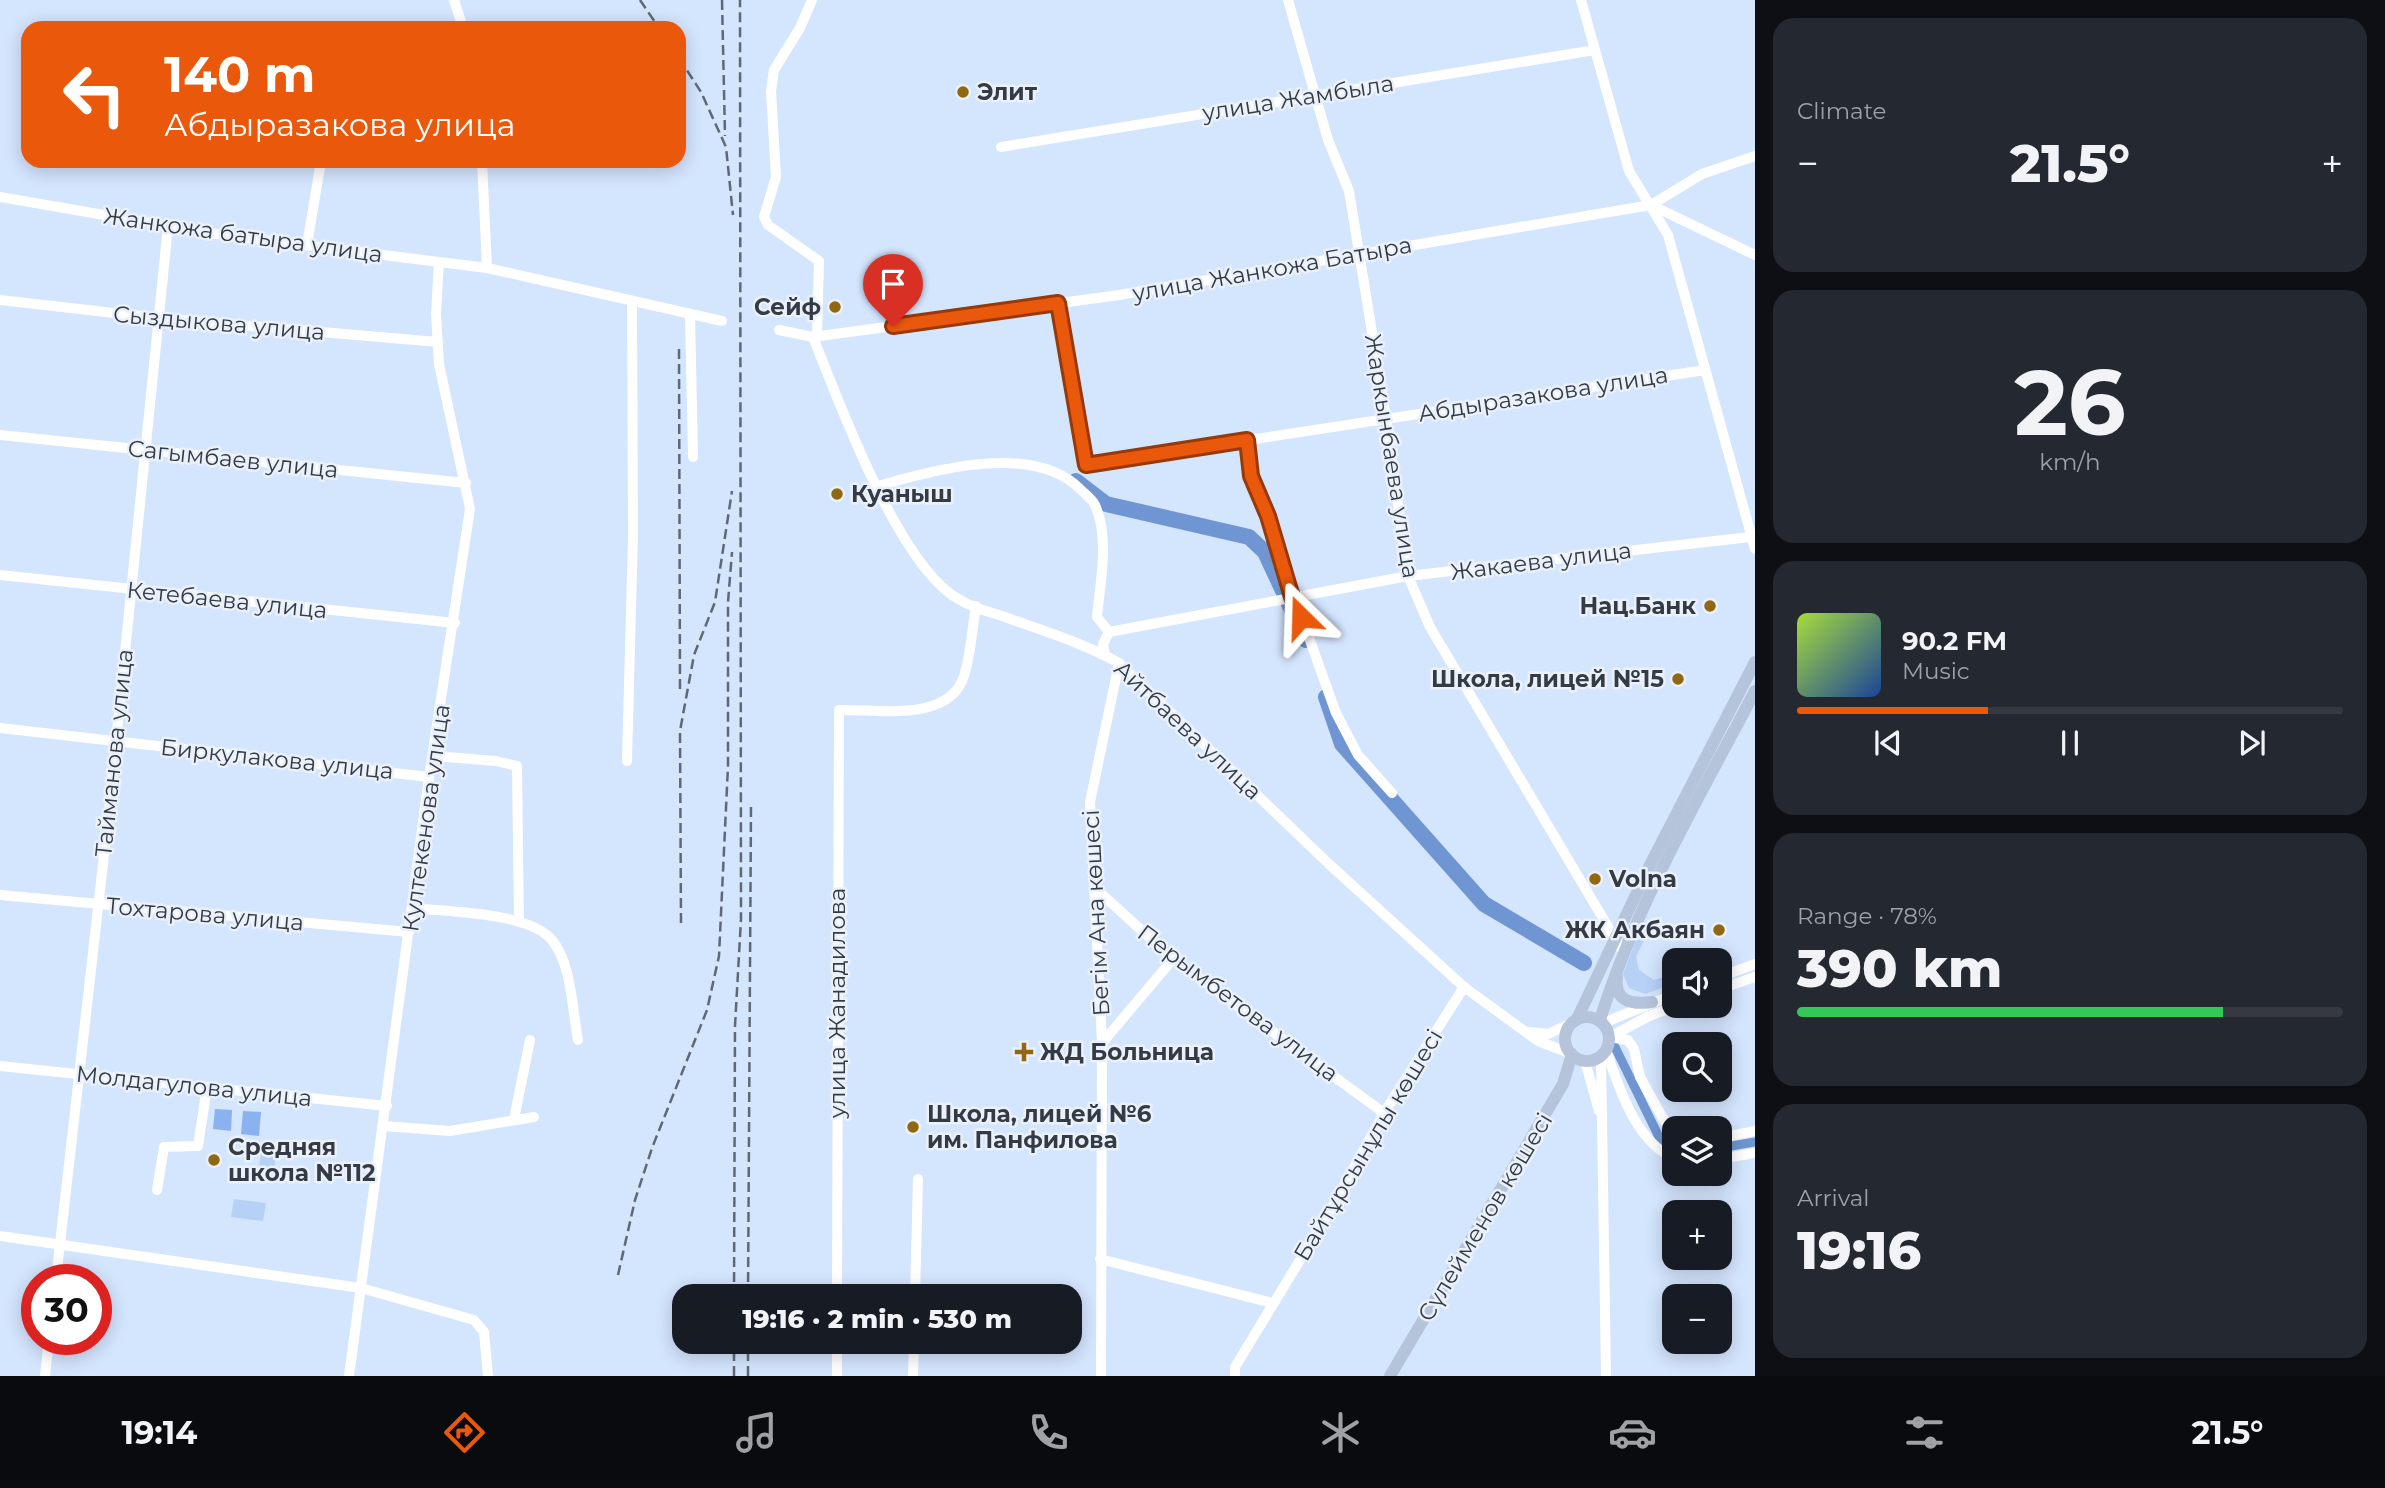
<!DOCTYPE html>
<html lang="en">
<head>
<meta charset="utf-8">
<style>
	:root { --surface:#171b24; --page:#242831; --text:#f1f3f6; --muted:#9ea1a6; --line:#363941; --accent:#ea580c }
	body { margin:0; font-family:Montserrat,sans-serif; background:var(--page); color:var(--text); height:100vh; display:flex; flex-direction:column; font-size:26px; white-space:nowrap }
	* { box-sizing:border-box; margin:0 }
	p { font-size:23px; color:var(--muted) }
	.icon { flex:none; width:38px; height:38px; fill:none; stroke:currentColor; stroke-width:2; stroke-linecap:round; stroke-linejoin:round }
	.map { position:relative; flex:1; overflow:hidden }
	.side { display:flex; flex-direction:column; gap:18px; padding:18px; background:#0d0f14; width:630px }
	.side>* { flex:none }
	.top-card { position:absolute; left:21px; top:21px; width:665px; height:147px; border-radius:21px; box-shadow:0 4px 18px #0003; background:#ea580c; color:#fff; overflow:hidden }
	.controls { position:absolute; left:1662px; top:948px; display:grid; gap:14px }
	.controls a { display:grid; place-items:center; width:70px; height:70px; border-radius:14px; background:var(--surface); box-shadow:0 4px 18px #0003; font-size:35px }
	.speed { position:absolute; left:21px; top:1264px; display:flex; gap:14px; font-size:35px; font-weight:700; text-align:center }
	.speed>* { display:grid; place-content:center; width:91px; height:91px; border-radius:50%; background:var(--surface); box-shadow:0 4px 18px #0003; line-height:1 }
	.speed .limit { border:10px solid #d22; background:#fff; color:#111 }
	.pin { position:absolute; display:grid; place-items:center; width:60px; height:60px; color:#fff; margin:-72px -30px; border-radius:50% 50% 50% 0; rotate:-45deg; box-shadow:0 0 7px #0007 }
	.pin .icon { rotate:45deg }
	.me { position:absolute; width:77px; margin:-38px; rotate:338deg; stroke-linejoin:round; filter:drop-shadow(0 0 5px #0008) }
	.turn { display:flex; align-items:center; gap:24px; height:147px; padding:0 28px; font-size:32px }
	.turn .icon { width:91px; height:91px; stroke-width:2.5 }
	.turn b { display:block; font-size:49px; line-height:60px }
	.big { font-size:52px; font-weight:800; line-height:1.1 }
	.side .card { flex:1; display:flex; flex-direction:column; justify-content:center; gap:10px; min-width:0; padding:0 24px; border-radius:21px; background:var(--page) }
	.side .dial { align-items:center; gap:0 }
	.dial b { font-size:91px; line-height:1 }
	.song { display:flex; align-items:center; gap:21px }
	.cover { width:84px; height:84px; border-radius:10px; background:linear-gradient(135deg,hsl(80 70% 55%),hsl(220 70% 35%)) }
	.played { height:7px; border-radius:4px; background:linear-gradient(90deg,var(--accent) 35%,var(--line) 35%) }
	.keys { display:flex; justify-content:space-around; direction:ltr }
	.heat { display:flex; justify-content:space-between; align-items:center; font-size:38px; direction:ltr }
	.charge { height:10px; border-radius:5px; background:linear-gradient(90deg,#34c759 78%,var(--line) 0) }
	.trip { position:absolute; left:672px; top:1284px; width:410px; height:70px; border-radius:21px; background:var(--surface); box-shadow:0 4px 18px #0003; font-weight:800; line-height:70px; text-align:center }
	.menu { display:flex; height:112px; justify-content:space-around; align-items:center; background:#090b0e; color:var(--muted) }
	.menu .icon { width:49px; height:49px }
	.menu .current { color:var(--accent) }
	.menu b { font-size:32px; color:var(--text) }
	main { display:flex; flex:1; min-height:0 }
	.map>svg:first-child { display:block }
	.green { fill:#b7d0f6 }
	.forest { fill:#89b2ef }
	.lines { fill:none; stroke-linecap:round; stroke-linejoin:round }
	.canal { stroke:#6f96d2; stroke-width:9 }
	.river { stroke:#6f96d2; stroke-width:16 }
	.minor { stroke:#fff; stroke-width:10 }
	.major { stroke:#b5c4da; stroke-width:12 }
	.rail { stroke:#5f6976; stroke-width:2.5; stroke-dasharray:10 5; stroke-linecap:butt }
	.route-casing { stroke:#983908; stroke-width:18 }
	.route { stroke:#ea580c; stroke-width:12 }
	.poi-dot { fill:#926711; stroke:#eaf1fb; stroke-width:2.5 }
	.labels { text-anchor:middle; stroke-width:5; stroke-linejoin:round; paint-order:stroke }
	.poi-label { font-size:23px; font-weight:bold; fill:#343b44; stroke:#eaf1fb; text-anchor:start }
	.street-label { font-size:23px; fill:#343b44; stroke:#eaf1fb }
</style>
</head>
<body>
<main>
<div class="map">
<svg width="1755" height="1376" viewBox="0 0 1755 1376">
	<rect width="100%" height="100%" fill="#d4e5fe"/>
	<g class="green">
		<path d="M 1644,931 L 1646,936 L 1636,957 L 1639,970 L 1654,980 L 1675,973 L 1675,983 L 1645,994 L 1629,988 L 1623,974 L 1638,935 Z"/>
		<path d="M 262,1145 L 277,1147 L 274,1171 L 259,1169 Z"/>
		<path d="M 234,1199 L 266,1203 L 263,1221 L 231,1217 Z"/>
	</g>
	<g class="forest">
		<path d="M 215,1109 L 232,1110 L 231,1131 L 213,1129 Z"/>
		<path d="M 243,1111 L 261,1112 L 259,1136 L 241,1134 Z"/>
	</g>
	<g class="lines">
		<g class="canal">
			<path d="M 1615,1047 L 1660,1139 L 1675,1151"/>
			<path d="M 1720,1148 L 1755,1142"/>
		</g>
		<g class="river">
			<path d="M 1076,481 L 1106,504 L 1249,537 L 1265,552 L 1306,640"/>
			<path d="M 1326,697 L 1342,744 L 1484,904 L 1584,963"/>
		</g>
		<g class="minor">
			<path d="M 454,0 L 463,28"/>
			<path d="M 812,0 L 800,28 L 774,70 L 771,91 L 776,177 L 764,217 L 768,225 L 819,261 L 817,336"/>
			<path d="M 1288,0 L 1328,140 L 1349,191 L 1386,418 L 1408,576 L 1430,627 L 1623,952"/>
			<path d="M 1581,0 L 1629,171 L 1668,235 L 1755,549"/>
			<path d="M 1001,147 L 1595,50"/>
			<path d="M 482,161 L 487,268"/>
			<path d="M 0,197 L 208,233 L 487,268 L 722,321"/>
			<path d="M 1651,205 L 1702,174 L 1755,156"/>
			<path d="M 307,245 L 321,161"/>
			<path d="M 0,300 L 158,318 L 438,342"/>
			<path d="M 1058,303 L 1086,465 L 1705,370"/>
			<path d="M 690,314 L 693,457"/>
			<path d="M 779,330 L 813,337 L 1119,295 L 1651,205 L 1755,255"/>
			<path d="M 813,337 C 839,402 899,568 960,600 C 973,608 990,612 1005,617 C 1044,631 1083,643 1119,663 L 1329,864 L 1464,987 L 1538,1041 L 1572,1054"/>
			<path d="M 0,435 L 466,483"/>
			<path d="M 1247,440 L 1251,476 L 1336,713 L 1358,755 L 1392,793"/>
			<path d="M 878,486 C 934,470 1033,442 1080,489 C 1085,494 1092,499 1095,505 C 1110,538 1100,583 1097,617 L 1109,632"/>
			<path d="M 0,575 L 455,623"/>
			<path d="M 1109,632 L 1408,576 L 1750,537"/>
			<path d="M 1105,655 L 1103,644 L 1109,632"/>
			<path d="M 0,728 L 429,777"/>
			<path d="M 434,756 L 496,761 L 517,766 L 519,922"/>
			<path d="M 627,761 L 633,534 L 632,301"/>
			<path d="M 1095,888 L 1173,959 L 1384,1113"/>
			<path d="M 0,895 L 409,932"/>
			<path d="M 412,908 C 448,912 529,912 552,940 C 572,965 572,1009 578,1040"/>
			<path d="M 1720,977 L 1755,964"/>
			<path d="M 1720,989 L 1755,977"/>
			<path d="M 1603,1023 L 1675,994"/>
			<path d="M 1530,1032 L 1548,1034 L 1572,1023"/>
			<path d="M 1609,1037 L 1628,1040 L 1634,1049 L 1640,1077 L 1675,1140"/>
			<path d="M 1610,1037 L 1647,1017 L 1675,1006"/>
			<path d="M 1102,1043 L 1173,959"/>
			<path d="M 1606,1050 C 1618,1085 1636,1144 1675,1158"/>
			<path d="M 1601,1056 L 1606,1376"/>
			<path d="M 1585,1061 L 1599,1111"/>
			<path d="M 0,1066 L 387,1106"/>
			<path d="M 514,1119 L 530,1040"/>
			<path d="M 384,1126 L 450,1131 L 534,1117"/>
			<path d="M 1720,1138 L 1755,1131"/>
			<path d="M 1720,1159 L 1755,1153"/>
			<path d="M 157,1190 L 164,1147 L 198,1146 L 207,1087"/>
			<path d="M 0,1236 L 361,1288 L 474,1320 L 484,1332 L 488,1376"/>
			<path d="M 1100,1259 L 1272,1303"/>
			<path d="M 56,1279 L 109,811 L 168,226"/>
			<path d="M 837,1297 L 839,710 C 878,709 949,723 964,676 C 971,654 972,629 976,606"/>
			<path d="M 915,1297 L 918,1179"/>
			<path d="M 837,1342 L 837,1376"/>
			<path d="M 45,1376 L 49,1339"/>
			<path d="M 349,1376 L 429,777 L 470,509 L 439,364 L 436,314 L 439,262"/>
			<path d="M 913,1376 L 914,1342"/>
			<path d="M 1101,1376 L 1102,1043 L 1090,802 L 1119,663"/>
			<path d="M 1235,1376 L 1235,1367 L 1331,1209 L 1384,1113 L 1464,987"/>
		</g>
		<g class="major">
			<path d="M 1617,976 C 1614,1001 1630,1005 1652,1002"/>
			<circle cx="1587" cy="1039" r="22"/>
			<path d="M 1577,1019 L 1650,865 L 1755,662"/>
			<path d="M 1600,1020 C 1636,904 1699,798 1755,691"/>
			<path d="M 1390,1376 L 1563,1084 L 1572,1054"/>
		</g>
		<g class="rail">
			<path d="M 640,0 L 659,28"/>
			<path d="M 722,0 L 725,136"/>
			<path d="M 679,58 L 701,92 L 726,147 L 733,215"/>
			<path d="M 679,349 L 680,689"/>
			<path d="M 681,923 L 680,731 L 694,655 L 715,602 L 732,491"/>
			<path d="M 618,1275 L 635,1200 L 652,1148 L 707,1010 L 719,956 L 728,766 L 728,602 L 732,552"/>
			<path d="M 734,1297 L 735,1026 L 741,919 L 740,0"/>
			<path d="M 748,1297 L 751,805"/>
			<path d="M 734,1376 L 734,1342"/>
			<path d="M 748,1376 L 748,1342"/>
		</g>
	</g>
	<g class="lines">
		<defs>
			<path id="route" d="M 893,326 L 1058,303 L 1086,465 L 1247,440 L 1251,476 L 1268,516 L 1292,597 L 1301,617"/>
		</defs>
		<use href="#route" class="route-casing"/>
		<use href="#route" class="route"/>
	</g>
	<g class="poi-dot">
		<circle cx="963" cy="92" r="7"/>
		<circle cx="835" cy="307" r="7"/>
		<circle cx="837" cy="494" r="7"/>
		<circle cx="1710" cy="606" r="7"/>
		<circle cx="1678" cy="679" r="7"/>
		<circle cx="1595" cy="879" r="7"/>
		<circle cx="1719" cy="930" r="7"/>
		<path d="M1020.5 1041.5h7v7h7v7h-7v7h-7v-7h-7v-7h7z"/>
		<circle cx="913" cy="1127" r="7"/>
		<circle cx="214" cy="1160" r="7"/>
	</g>
	<g class="labels">
		<g class="poi-label">
			<text x="977" y="100">Элит</text>
			<text x="821" y="315" text-anchor="end">Сейф</text>
			<text x="851" y="502">Куаныш</text>
			<text x="1696" y="614" text-anchor="end">Нац.Банк</text>
			<text x="1664" y="687" text-anchor="end">Школа, лицей №15</text>
			<text x="1609" y="887">Volna</text>
			<text x="1705" y="938" text-anchor="end">ЖК Акбаян</text>
			<text x="1040" y="1060">ЖД Больница</text>
			<text x="927" y="1122">Школа, лицей №6<tspan x="927" dy="26">им. Панфилова</tspan></text>
			<text x="228" y="1155">Средняя<tspan x="228" dy="26">школа №112</tspan></text>
		</g>
		<g class="street-label">
			<text transform="translate(1298 98) rotate(-9)" y="8">улица Жамбыла</text>
			<text transform="translate(243 235) rotate(8)" y="8">Жанкожа батыра улица</text>
			<text transform="translate(1272 269) rotate(-10)" y="8">улица Жанкожа Батыра</text>
			<text transform="translate(219 323) rotate(5)" y="8">Сыздыкова улица</text>
			<text transform="translate(1543 394) rotate(-9)" y="8">Абдыразакова улица</text>
			<text transform="translate(1392 456) rotate(81)" y="8">Жаркынбаева улица</text>
			<text transform="translate(233 459) rotate(6)" y="8">Сагымбаев улица</text>
			<text transform="translate(1541 561) rotate(-7)" y="8">Жакаева улица</text>
			<text transform="translate(227 600) rotate(6)" y="8">Кетебаева улица</text>
			<text transform="translate(1188 730) rotate(43)" y="8">Айтбаева улица</text>
			<text transform="translate(114 753) rotate(-84)" y="8">Тайманова улица</text>
			<text transform="translate(277 759) rotate(6)" y="8">Биркулакова улица</text>
			<text transform="translate(426 818) rotate(-82)" y="8">Култекенова улица</text>
			<text transform="translate(1096 913) rotate(-93)" y="8">Бегім Ана көшесі</text>
			<text transform="translate(205 914) rotate(5)" y="8">Тохтарова улица</text>
			<text transform="translate(837 1003) rotate(-90)" y="8">улица Жанадилова</text>
			<text transform="translate(1238 1003) rotate(37)" y="8">Перымбетова улица</text>
			<text transform="translate(194 1086) rotate(6)" y="8">Молдагулова улица</text>
			<text transform="translate(1368 1145) rotate(-59)" y="8">Байтұрсынұлы көшесі</text>
			<text transform="translate(1485 1217) rotate(-59)" y="8">Сүлейменов көшесі</text>
		</g>
	</g>
</svg>
<div class="controls">
<a><svg class="icon" aria-label="sound" viewBox="0 0 24 24"><path d="M4 9h4l5-4v14l-5-4H4zM17 9q2 3 0 6"/></svg></a>
<a><svg class="icon" aria-label="search" viewBox="0 0 24 24"><circle cx="10" cy="10" r="6"/><path d="M15 15l6 6"/></svg></a>
<a><svg class="icon" aria-label="layers" viewBox="0 0 24 24"><path d="M12 4l9 5-9 5-9-5zM3 14l9 5 9-5"/></svg></a>
<a>+</a>
<a>−</a>
</div>
<div class="speed"><div class="limit">30</div></div>
<div class="pin" style="left:893px;top:326px;background:#d93025"><svg class="icon" aria-label="arrive" viewBox="0 0 24 24"><path d="M6 21V4h12l-3 4 3 4H6"/></svg></div>
<svg class="me" style="left:1301px;top:617px" viewBox="-20 -20 40 40"><path d="M0-17L14 15 0 8-14 15z" fill="#ea580c" stroke="#fff" stroke-width="4"/></svg>
<div class="trip">19:16 · 2 min · 530 m</div>
<div class="top-card">
<div class="turn"><svg class="icon" aria-label="left" viewBox="0 0 24 24"><path d="M17 20v-9H6M10 6l-5 5 5 5"/></svg><div><b>140 m</b>Абдыразакова улица</div></div>
</div>
</div>
<section class="side">
<div class="card"><p>Climate</p>
<div class="heat"><a>−</a><b class="big">21.5°</b><a>+</a></div>
</div>
<div class="card dial"><b>26</b><p>km/h</p></div>
<div class="card">
<div class="song"><i class="cover"></i><div><b>90.2 FM</b><p>Music</p></div></div>
<div class="played"></div>
<div class="keys"><svg class="icon" aria-label="previous" viewBox="0 0 24 24"><path d="M18 5L8 12l10 7zM5 5v14"/></svg><svg class="icon" aria-label="pause" viewBox="0 0 24 24"><path d="M8 5v14M16 5v14"/></svg><svg class="icon" aria-label="next" viewBox="0 0 24 24"><path d="M6 5l10 7-10 7zM19 5v14"/></svg></div>
</div>
<div class="card"><p>Range · 78%</p><b class="big">390 km</b><div class="charge"></div></div>
<div class="card"><p>Arrival</p><b class="big">19:16</b></div>
</section>
</main>
<nav class="menu">
<b>19:14</b>
<svg class="icon current" aria-label="directions" viewBox="0 0 24 24"><path d="M12 3l9 9-9 9-9-9zM9 14v-3h6M13 9l2 2-2 2"/></svg>
<svg class="icon" aria-label="music" viewBox="0 0 24 24"><path d="M9 18V5l10-2v13"/><circle cx="6" cy="18" r="3"/><circle cx="16" cy="16" r="3"/></svg>
<svg class="icon" aria-label="phone" viewBox="0 0 24 24"><path d="M5 4h4l2 5-3 2q2 4 5 5l2-3 5 2v4C11 20 4 13 5 4z"/></svg>
<svg class="icon" aria-label="climate" viewBox="0 0 24 24"><path d="M12 3v18M4 7l16 10M4 17L20 7"/></svg>
<svg class="icon" aria-label="car" viewBox="0 0 24 24"><path d="M5 17H2v-5l4-1 3-4h7l3 4 3 1v5h-3M9 17h6M6 11h13"/><circle cx="7" cy="17" r="2"/><circle cx="17" cy="17" r="2"/></svg>
<svg class="icon" aria-label="filters" viewBox="0 0 24 24"><path d="M4 7h16M4 17h16"/><circle cx="9" cy="7" r="2"/><circle cx="15" cy="17" r="2"/></svg>
<b>21.5°</b>
</nav>
</body>
</html>
